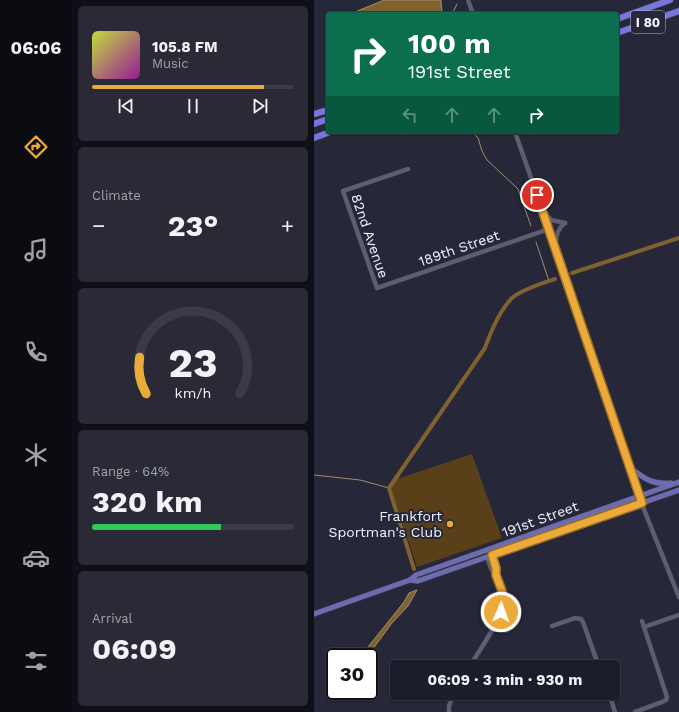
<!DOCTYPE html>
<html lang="en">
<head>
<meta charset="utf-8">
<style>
	:root { --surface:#1c1d2a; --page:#292a36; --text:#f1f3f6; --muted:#a0a2a8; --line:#3a3b47; --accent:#ebaa39 }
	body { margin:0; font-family:"Work Sans",sans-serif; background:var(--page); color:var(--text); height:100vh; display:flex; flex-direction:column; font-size:15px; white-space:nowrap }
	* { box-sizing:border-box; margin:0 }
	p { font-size:13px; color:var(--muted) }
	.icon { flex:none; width:22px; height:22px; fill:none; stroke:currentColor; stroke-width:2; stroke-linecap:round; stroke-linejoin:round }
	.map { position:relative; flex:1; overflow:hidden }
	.side { display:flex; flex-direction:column; gap:6px; padding:6px; background:#0f1017; width:242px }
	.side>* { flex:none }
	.banner { position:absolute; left:12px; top:12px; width:293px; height:122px; border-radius:4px; box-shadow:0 1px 3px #0004,0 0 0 1px var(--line); background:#0b6e4f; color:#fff; overflow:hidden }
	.speed { position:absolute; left:12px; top:648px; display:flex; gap:8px; font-size:20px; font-weight:700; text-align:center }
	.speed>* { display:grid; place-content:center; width:52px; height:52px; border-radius:50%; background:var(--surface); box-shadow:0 1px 3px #0004,0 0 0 1px var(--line); line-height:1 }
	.speed .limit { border:2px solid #111; border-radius:6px; background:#fff; color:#111 }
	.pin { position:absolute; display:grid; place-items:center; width:34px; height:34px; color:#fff; margin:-17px; border:2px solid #fff; border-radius:50%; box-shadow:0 1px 4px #0007 }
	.me { position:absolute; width:44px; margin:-22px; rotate:2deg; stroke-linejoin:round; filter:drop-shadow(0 0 3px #0008) }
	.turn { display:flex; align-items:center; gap:14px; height:84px; padding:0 16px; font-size:18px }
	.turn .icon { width:52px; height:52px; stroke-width:2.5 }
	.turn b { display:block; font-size:28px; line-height:34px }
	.lanes { display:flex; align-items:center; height:38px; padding:0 16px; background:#0003; justify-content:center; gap:20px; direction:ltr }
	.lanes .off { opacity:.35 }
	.big { font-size:30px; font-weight:700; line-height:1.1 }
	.side .widget { flex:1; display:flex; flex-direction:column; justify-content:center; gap:6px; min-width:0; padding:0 14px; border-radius:6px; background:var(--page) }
	.side .dial { align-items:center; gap:0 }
	.dial svg { height:104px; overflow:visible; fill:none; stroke:var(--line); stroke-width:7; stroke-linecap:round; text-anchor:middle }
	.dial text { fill:var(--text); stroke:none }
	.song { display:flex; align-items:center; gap:12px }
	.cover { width:48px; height:48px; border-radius:6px; background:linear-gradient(135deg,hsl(70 70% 55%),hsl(300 70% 35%)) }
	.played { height:4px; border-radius:2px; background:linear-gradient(90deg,var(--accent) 85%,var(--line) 85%) }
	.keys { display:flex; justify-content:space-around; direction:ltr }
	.heat { display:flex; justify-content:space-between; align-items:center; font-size:22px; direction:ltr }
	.charge { height:6px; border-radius:3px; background:linear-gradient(90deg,#34c759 64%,var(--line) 0) }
	.trip { position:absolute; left:76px; top:660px; width:230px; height:40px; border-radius:4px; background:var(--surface); box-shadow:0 1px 3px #0004,0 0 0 1px var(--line); font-weight:700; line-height:40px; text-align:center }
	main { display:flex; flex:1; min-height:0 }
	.menu { display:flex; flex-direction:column; width:72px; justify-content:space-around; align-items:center; background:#0b0c11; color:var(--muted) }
	.menu .icon { width:28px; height:28px }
	.menu .current { color:var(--accent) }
	.menu b { font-size:18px; color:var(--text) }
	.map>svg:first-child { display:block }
	.green { fill:#594019 }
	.water { fill:#806130; stroke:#a28d6e }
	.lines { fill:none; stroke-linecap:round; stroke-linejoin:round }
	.stream { stroke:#a28d6e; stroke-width:1 }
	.canal { stroke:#806130; stroke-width:4 }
	.minor-casing { stroke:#414250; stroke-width:5 }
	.major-casing { stroke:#414250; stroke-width:6 }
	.highway-casing { stroke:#414250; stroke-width:7 }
	.minor { stroke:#5d5e71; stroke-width:4 }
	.major { stroke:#6d6cb1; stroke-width:5 }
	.highway { stroke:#7876db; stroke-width:6 }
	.route-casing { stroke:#996e25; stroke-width:10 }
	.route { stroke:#ebaa39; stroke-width:7 }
	.poi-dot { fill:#ebaa39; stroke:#262738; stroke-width:1.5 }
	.labels { text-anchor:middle; stroke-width:4; stroke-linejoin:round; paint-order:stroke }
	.shield { fill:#262738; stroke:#b5b6c3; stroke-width:1 }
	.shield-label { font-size:13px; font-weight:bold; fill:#f2f3fe }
	.street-label { font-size:14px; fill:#f2f3fe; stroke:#262738 }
	.poi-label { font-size:14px; fill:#f2f3fe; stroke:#262738; text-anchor:end }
</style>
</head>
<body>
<main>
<nav class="menu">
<b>06:06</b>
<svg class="icon current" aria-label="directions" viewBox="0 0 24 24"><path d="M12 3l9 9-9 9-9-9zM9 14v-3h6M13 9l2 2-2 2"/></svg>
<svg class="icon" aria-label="music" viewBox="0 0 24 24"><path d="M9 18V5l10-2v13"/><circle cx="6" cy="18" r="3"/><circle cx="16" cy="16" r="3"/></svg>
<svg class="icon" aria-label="phone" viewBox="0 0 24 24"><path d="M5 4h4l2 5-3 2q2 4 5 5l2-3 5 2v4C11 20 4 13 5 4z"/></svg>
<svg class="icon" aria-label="climate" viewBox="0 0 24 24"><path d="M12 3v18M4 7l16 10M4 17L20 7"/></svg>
<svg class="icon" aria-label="car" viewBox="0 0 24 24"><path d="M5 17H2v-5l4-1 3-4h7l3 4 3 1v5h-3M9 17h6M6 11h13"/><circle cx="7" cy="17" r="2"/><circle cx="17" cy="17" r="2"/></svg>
<svg class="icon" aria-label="filters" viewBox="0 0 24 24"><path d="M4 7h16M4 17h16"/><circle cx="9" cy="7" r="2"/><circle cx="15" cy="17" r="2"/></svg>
</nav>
<section class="side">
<div class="widget">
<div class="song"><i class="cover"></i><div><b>105.8 FM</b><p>Music</p></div></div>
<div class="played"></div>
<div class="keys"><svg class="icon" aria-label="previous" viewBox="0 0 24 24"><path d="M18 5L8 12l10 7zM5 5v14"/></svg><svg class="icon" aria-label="pause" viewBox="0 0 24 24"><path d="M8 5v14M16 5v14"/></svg><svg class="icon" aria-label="next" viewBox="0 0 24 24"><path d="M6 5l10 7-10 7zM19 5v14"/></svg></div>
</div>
<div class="widget"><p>Climate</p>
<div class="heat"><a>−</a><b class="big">23°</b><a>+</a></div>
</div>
<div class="widget dial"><svg viewBox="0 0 100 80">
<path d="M14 69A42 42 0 1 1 86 69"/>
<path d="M14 69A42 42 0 0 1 9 41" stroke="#ebaa39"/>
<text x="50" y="56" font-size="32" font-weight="700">23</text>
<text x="50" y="72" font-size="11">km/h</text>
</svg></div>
<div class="widget"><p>Range · 64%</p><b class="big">320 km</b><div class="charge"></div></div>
<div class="widget"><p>Arrival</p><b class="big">06:09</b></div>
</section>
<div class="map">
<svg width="365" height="712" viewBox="0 0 365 712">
	<rect width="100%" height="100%" fill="#262738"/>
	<path class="green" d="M 158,454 L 188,538 L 103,567 L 77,490 L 77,482 L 81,475 L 86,478 Z"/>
	<g class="water">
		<path d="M 70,0 L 127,0 L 128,14 L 40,14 L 41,12 Z"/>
		<path d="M 103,590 L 94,606 L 78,623 L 53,657 L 46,657 L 90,602 L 95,593 Z"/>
	</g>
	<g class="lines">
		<g class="stream">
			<path d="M 138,14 L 143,4"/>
			<path d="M 158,132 L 164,138 L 168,151 L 173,160 L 204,189 L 217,226"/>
			<path d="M 222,242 L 235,281"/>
			<path d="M 0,475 L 46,480 L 75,488"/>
		</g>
		<g class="canal">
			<path d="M 258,273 L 365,238"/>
			<path d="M 100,569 L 75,488 L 171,348 C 177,331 185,311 198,298 C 207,290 229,283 241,279"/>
		</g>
		<defs>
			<g id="minor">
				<path d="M 154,0 L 159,14"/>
				<path d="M 201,132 L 242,249 L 315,467 L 331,512 L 365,597"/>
				<path d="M 94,169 L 29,191 L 63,288 L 235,229"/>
				<path d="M 231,213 L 237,220 L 251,223"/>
				<path d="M 242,244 C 242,236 244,228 251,223"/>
				<path d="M 173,557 L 177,569 L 182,575 L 182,568 L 178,555"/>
				<path d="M 238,626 L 261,618 L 267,619 L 269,622 L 285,667"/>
				<path d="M 330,627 L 365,615"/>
				<path d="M 155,667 C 164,653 187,620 188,606 C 190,595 186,585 182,575"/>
				<path d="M 295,693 L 301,712"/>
				<path d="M 135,712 L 135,706 L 140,693"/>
				<path d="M 321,712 L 348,702 L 352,700 L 353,697 L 328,621"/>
			</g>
			<g id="major">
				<path d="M 315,467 C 330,478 337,485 357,483"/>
				<path d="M 96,580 L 104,581 L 365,490"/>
				<path d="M 0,614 L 96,580 L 102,575 L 365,482"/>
			</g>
			<g id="highway">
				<path d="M 303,19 L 356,0"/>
				<path d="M 303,33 L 365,11"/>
				<path d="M 0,114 L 14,110"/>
				<path d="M 0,124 L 14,119"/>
				<path d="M 0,138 L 16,132"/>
			</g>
		</defs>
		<use href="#minor" class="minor-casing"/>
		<use href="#major" class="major-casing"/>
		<use href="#highway" class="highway-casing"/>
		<use href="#minor" class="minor"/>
		<use href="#major" class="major"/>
		<use href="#highway" class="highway"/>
	</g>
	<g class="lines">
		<defs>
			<path id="route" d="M 187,612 L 189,599 L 188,591 L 182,575 L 182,568 L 178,555 L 328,503 L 223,195"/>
		</defs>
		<use href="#route" class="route-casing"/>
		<use href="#route" class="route"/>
	</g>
	<circle class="poi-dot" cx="136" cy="524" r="4"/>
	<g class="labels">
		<rect class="shield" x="317" y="11" width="34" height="22" rx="3"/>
		<g class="shield-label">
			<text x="334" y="27">I 80</text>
		</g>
		<g class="street-label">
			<text transform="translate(56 236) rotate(71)" y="5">82nd Avenue</text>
			<text transform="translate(145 248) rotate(-19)" y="5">189th Street</text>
			<text transform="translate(226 519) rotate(-20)" y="5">191st Street</text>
		</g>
		<g class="poi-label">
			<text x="128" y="521">Frankfort<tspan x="128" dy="16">Sportman's Club</tspan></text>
		</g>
	</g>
</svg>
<div class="speed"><div class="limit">30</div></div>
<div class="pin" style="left:223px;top:195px;background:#d93025"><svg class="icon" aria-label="arrive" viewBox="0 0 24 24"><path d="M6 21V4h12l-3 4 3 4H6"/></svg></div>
<svg class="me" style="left:187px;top:612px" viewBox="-20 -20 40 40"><circle r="17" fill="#ebaa39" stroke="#fff" stroke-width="3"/><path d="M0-11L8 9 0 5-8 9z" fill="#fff"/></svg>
<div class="trip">06:09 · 3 min · 930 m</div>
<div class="banner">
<div class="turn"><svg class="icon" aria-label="right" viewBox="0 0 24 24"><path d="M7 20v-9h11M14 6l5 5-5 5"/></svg><div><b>100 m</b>191st Street</div></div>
<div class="lanes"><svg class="icon off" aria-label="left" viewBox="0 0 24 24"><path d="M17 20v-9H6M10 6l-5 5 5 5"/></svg><svg class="icon off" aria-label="ahead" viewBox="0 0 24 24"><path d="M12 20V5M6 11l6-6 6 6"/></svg><svg class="icon off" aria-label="ahead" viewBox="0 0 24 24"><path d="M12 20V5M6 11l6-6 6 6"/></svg><svg class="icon" aria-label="right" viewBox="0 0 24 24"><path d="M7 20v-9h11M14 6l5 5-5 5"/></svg></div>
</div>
</div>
</main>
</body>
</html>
